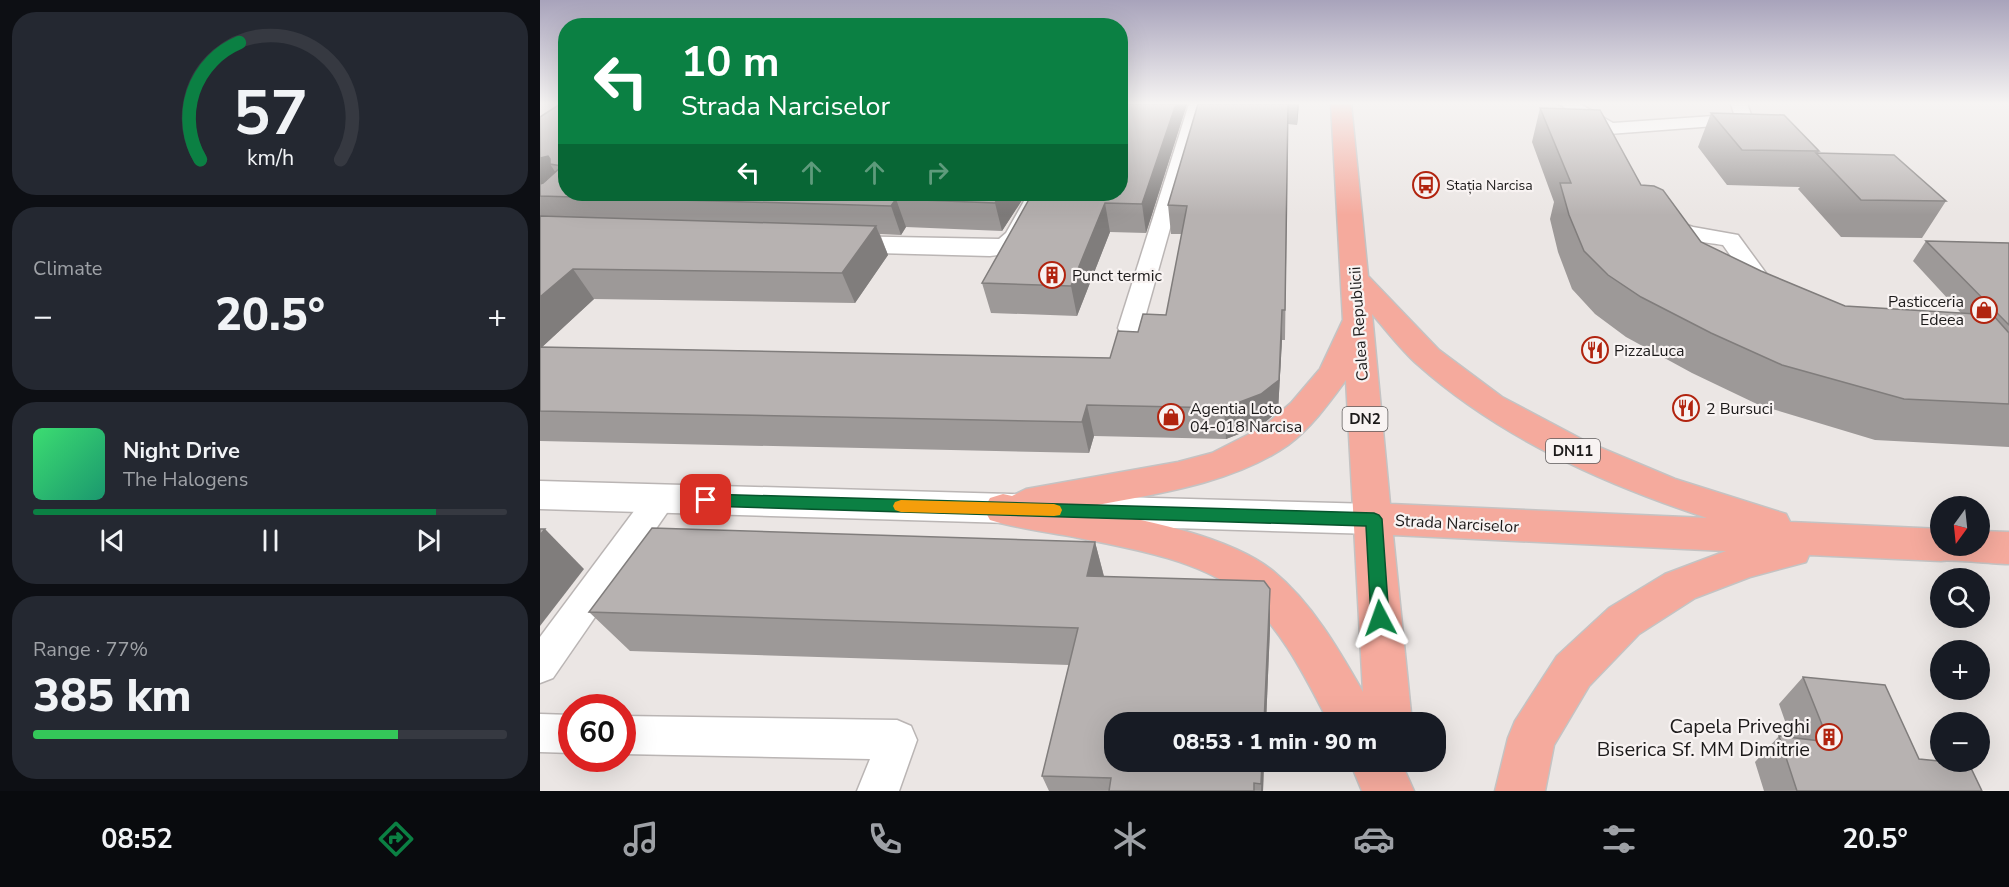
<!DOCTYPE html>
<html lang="en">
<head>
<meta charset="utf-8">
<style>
	:root { --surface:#171b24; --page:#242831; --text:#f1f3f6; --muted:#9ea1a6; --line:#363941; --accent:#0b8043 }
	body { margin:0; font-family:"Nunito Sans",sans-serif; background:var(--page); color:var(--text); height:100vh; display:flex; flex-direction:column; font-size:22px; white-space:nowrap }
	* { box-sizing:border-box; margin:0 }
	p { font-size:20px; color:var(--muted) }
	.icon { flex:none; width:33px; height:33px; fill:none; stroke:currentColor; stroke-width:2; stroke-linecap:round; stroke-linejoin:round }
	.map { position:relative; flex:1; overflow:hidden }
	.details { display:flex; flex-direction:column; gap:12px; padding:12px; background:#0d0f14; width:540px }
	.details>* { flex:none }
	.hud { position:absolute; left:18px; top:18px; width:570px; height:183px; border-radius:24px; box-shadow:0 6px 24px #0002; background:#0b8043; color:#fff; overflow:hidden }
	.needle { width:39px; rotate:195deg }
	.buttons { position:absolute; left:1390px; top:496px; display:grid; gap:12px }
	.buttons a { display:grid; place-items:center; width:60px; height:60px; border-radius:50%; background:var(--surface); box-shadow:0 6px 24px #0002; font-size:30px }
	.speed { position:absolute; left:18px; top:694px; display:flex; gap:12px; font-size:30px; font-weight:700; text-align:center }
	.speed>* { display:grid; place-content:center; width:78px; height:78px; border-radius:50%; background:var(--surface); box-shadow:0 6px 24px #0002; line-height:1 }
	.speed .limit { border:9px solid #d22; background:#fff; color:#111 }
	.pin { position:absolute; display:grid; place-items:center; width:51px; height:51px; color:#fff; margin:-26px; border-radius:12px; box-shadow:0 3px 9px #0006 }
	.me { position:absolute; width:66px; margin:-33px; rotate:356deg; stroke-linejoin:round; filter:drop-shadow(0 0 4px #0008) }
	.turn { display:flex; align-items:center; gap:21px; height:126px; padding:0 24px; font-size:27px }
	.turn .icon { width:78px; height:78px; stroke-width:2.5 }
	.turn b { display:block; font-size:42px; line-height:51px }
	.lanes { display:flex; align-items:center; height:57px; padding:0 24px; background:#0003; justify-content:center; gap:30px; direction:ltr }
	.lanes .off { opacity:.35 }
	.big { font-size:45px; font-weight:800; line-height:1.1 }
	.details .widget { flex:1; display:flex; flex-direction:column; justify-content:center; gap:9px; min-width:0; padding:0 21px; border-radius:24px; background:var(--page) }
	.details .dial { align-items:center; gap:0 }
	.dial svg { height:156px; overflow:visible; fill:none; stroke:var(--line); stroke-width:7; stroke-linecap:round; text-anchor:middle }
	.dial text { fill:var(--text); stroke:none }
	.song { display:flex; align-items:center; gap:18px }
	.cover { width:72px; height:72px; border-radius:9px; background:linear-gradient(135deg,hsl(140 70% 55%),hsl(160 70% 35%)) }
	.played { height:6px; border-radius:3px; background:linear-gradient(90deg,var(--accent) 85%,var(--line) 85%) }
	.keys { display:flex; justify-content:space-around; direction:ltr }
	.heat { display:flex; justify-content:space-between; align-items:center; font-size:33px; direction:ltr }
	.charge { height:9px; border-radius:4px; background:linear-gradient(90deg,#34c759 77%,var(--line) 0) }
	.trip { position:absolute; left:564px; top:712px; width:342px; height:60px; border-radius:24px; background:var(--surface); box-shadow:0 6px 24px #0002; font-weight:800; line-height:60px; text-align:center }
	.tab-bar { display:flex; height:96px; justify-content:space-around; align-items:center; background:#090b0e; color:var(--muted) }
	.tab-bar .icon { width:42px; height:42px }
	.tab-bar .active { color:var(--accent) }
	.tab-bar b { font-size:27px; color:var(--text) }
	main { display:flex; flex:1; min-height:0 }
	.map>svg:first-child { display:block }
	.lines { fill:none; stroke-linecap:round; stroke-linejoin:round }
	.lane-casing { stroke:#bab5b4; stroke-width:3 }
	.street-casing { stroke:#bab5b4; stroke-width:3 }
	.secondary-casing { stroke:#bab5b4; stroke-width:3 }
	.primary-casing { stroke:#c4c3c3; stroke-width:3 }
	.lane { fill:#fff; fill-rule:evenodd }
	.street { fill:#fff; fill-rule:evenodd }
	.secondary { fill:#fff; fill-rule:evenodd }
	.primary { fill:#f5aa9d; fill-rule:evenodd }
	.wall { fill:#9d9998 }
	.shaded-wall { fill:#807d7c }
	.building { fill:#b7b2b1; stroke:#807d7c; stroke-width:1.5 }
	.route { fill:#0b8043; stroke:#07532c; stroke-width:1.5 }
	.slow { fill:#f59e0b }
	.labels { text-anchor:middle; stroke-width:4.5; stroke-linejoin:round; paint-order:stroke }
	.far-poi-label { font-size:14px; fill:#1c1a1a; stroke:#f8f3f2; text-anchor:start }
	.shield { fill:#f8f3f2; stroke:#5e5b5b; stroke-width:1.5 }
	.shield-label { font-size:15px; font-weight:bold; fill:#1c1a1a }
	.poi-label { font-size:16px; fill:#1c1a1a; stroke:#f8f3f2; text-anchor:start }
	.street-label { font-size:16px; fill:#1c1a1a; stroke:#f8f3f2 }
	.near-poi-label { font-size:20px; fill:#1c1a1a; stroke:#f8f3f2; text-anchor:end }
</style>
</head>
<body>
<main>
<section class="details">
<div class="widget dial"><svg viewBox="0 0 100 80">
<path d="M14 69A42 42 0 1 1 86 69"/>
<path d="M14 69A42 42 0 0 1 34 9" stroke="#0b8043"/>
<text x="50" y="56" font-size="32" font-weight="700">57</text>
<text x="50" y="72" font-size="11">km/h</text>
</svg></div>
<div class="widget"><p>Climate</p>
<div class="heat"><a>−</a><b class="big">20.5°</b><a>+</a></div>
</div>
<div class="widget">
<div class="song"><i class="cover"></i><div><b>Night Drive</b><p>The Halogens</p></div></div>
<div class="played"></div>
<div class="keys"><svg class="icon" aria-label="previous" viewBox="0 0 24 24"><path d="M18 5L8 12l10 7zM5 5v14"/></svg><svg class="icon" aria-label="pause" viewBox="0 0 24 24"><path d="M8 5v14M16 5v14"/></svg><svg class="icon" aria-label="next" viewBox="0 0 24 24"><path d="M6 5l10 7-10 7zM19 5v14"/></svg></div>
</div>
<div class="widget"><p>Range · 77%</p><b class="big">385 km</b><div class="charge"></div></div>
</section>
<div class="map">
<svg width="1469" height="791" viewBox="0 0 1469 791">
	<rect width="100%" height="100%" fill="#ebe6e4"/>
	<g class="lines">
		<defs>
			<g id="lane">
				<path d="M 649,104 L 665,104 L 602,328 L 599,333 L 590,336 L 581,333 L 578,328 Z"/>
				<path d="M 1019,104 L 1040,104 L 1073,123 L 1188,115 L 1194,114 L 1191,104 L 1207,104 L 1212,117 L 1209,121 L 1188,125 L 1069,134 L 1063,133 Z"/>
				<path d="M 1122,217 L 1153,227 L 1198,235 L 1242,295 L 1238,300 L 1230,302 L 1222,300 L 1183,245 C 1165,242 1122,238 1112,223 L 1115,219 Z"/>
				<path d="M 120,487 L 131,491 L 135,499 L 131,507 L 13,678 L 0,683 L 0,637 L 109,491 Z"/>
				<path d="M 0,714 L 32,715 L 32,753 L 0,752 Z"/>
				<path d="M 82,716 L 357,720 L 371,726 L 377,740 L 359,791 L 317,791 L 330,759 L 82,754 Z"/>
			</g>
			<path id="street" d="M 488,194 L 512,194 C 504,209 490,245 474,251 C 467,254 458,255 450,256 L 299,252 L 290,250 L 286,244 L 290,238 L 299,236 L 459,239 L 466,233 Z"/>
			<path id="secondary" d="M 0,481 L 834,504 L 848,508 L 853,519 L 848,530 L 834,534 L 0,509 Z"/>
			<g id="primary">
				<path d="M 791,104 L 811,104 L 828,276 L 899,350 L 962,397 L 1047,442 L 1135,479 L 1246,514 L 1250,522 L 1401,529 L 1401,546 L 1440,546 L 1440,531 L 1469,532 L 1469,564 C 1456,564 1408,559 1401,561 L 1269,555 L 1266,562 L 1210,577 L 1155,598 L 1099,634 L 1049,686 L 1014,745 L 1005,791 L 955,791 L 968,738 L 975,721 L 1017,656 L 1069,608 L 1125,574 L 1186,551 L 853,535 L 872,723 L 789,723 C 765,676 738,621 695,589 C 654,559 588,548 539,538 C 510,532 478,529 450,520 L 444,509 L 450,498 L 463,494 L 472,496 L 486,489 L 638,462 L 672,453 L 723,427 L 751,403 L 780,369 L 803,320 ZM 832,314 C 847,331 861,350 878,365 C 960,438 1064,484 1167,518 L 850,504 ZM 806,380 L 823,692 C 799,650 772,603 733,571 C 688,535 599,519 542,508 C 609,495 691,485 748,445 C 771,428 789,403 806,380 Z"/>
				<path d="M 810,762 L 861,762 L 874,791 L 822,791 Z"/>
			</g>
		</defs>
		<use href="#lane" class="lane-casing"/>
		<use href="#street" class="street-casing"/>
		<use href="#secondary" class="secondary-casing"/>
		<use href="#primary" class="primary-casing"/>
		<use href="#lane" class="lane"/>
		<use href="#street" class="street"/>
		<use href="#secondary" class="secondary"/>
		<use href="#primary" class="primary"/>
	</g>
	<g class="wall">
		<path d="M 20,104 L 26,194 L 486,194 L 462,231 L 366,227 L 361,235 L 340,234 L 348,255 L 315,303 L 54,299 L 2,347 L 570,358 L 598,332 L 626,315 L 642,234 L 631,234 L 628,205 L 658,104 L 759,104 L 757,125 L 748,124 L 745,340 L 742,340 L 738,411 L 722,425 L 686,439 L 554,436 L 549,453 L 0,441 L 0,117 Z"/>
		<path d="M 580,104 L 647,104 L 606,233 L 570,232 L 537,316 L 451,313 L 442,283 Z"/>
		<path d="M 1000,108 L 1101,185 L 1161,242 L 1221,271 L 1305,306 L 1421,313 L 1373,261 L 1386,241 L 1469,243 L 1469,447 L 1335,440 L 1219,405 L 1152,373 L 1086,337 L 1055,314 L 1032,289 L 1018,252 L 1010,219 L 1014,202 L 992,142 Z"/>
		<path d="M 1171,113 L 1279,151 L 1278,153 L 1406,201 L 1382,238 L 1301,237 L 1258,189 L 1260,187 L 1187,185 L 1158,147 Z"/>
		<path d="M 555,542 L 564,576 L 730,589 L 730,628 L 726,723 L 574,723 L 574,762 L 724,762 L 723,791 L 509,791 L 502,776 L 529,665 L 90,651 L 49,612 Z"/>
		<path d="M 1263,677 L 1379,759 L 1442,791 L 1224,791 L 1215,762 L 1239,736 L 1251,738 L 1239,704 Z"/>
	</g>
	<g class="shaded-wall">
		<path d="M 636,104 L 647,104 L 606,233 L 602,204 Z"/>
		<path d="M 757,104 L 759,104 L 757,125 Z"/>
		<path d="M 8,156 L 13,165 L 10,164 L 23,184 L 0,196 L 0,158 Z"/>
		<path d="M 461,194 L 486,194 L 462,231 L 455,203 Z"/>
		<path d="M 356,199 L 366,227 L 361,235 L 351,206 Z"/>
		<path d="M 565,203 L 570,232 L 537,316 L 531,286 Z"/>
		<path d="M 336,226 L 348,255 L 315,303 L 302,273 Z"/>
		<path d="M 33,269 L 54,299 L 0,349 L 0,297 Z"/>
		<path d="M 742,310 L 742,340 L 738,411 L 722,425 L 686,439 L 684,408 Z"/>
		<path d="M 547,405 L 554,436 L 549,453 L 542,422 Z"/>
		<path d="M 5,529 L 44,569 L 0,626 L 0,535 Z"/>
		<path d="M 555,542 L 565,581 L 547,576 Z"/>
		<path d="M 730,589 L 730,628 L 726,723 L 724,723 Z"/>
		<path d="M 722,762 L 724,762 L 723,791 L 721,791 Z"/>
	</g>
	<g class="building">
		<path d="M 20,104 L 26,104 L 26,194 L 461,194 L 455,203 L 356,199 L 351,206 L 0,196 L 0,184 L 3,183 L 22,166 L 10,164 L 10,159 L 8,156 L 0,158 L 0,117 Z"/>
		<path d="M 580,104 L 636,104 L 602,204 L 565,203 L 531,286 L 442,283 L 492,194 L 580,194 Z"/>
		<path d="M 658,104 L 748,104 L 745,310 L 742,310 L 739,380 L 721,394 L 684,408 L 547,405 L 542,422 L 0,411 L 0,347 L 570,358 L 578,331 L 598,332 L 603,314 L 626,315 L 647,206 L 628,205 Z"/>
		<path d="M 1000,108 L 1060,110 L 1101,185 L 1114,186 L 1123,190 L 1161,242 L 1221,271 L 1305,306 L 1453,315 L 1469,333 L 1469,404 L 1364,399 L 1242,365 L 1171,333 L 1101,297 L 1068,275 L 1044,251 L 1029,215 L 1020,183 L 1031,183 Z"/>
		<path d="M 1171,113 L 1244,115 L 1279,151 L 1202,150 Z"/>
		<path d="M 1276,153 L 1354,155 L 1406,201 L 1321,200 Z"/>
		<path d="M 0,216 L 336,226 L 302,273 L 33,269 L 0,297 Z"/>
		<path d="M 1386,241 L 1469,243 L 1469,325 Z"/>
		<path d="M 112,528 L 555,542 L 547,576 L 724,581 L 730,589 L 724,723 L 574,723 L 574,762 L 722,762 L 721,784 L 714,783 L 714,791 L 569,791 L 571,778 L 502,776 L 538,628 L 49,612 Z"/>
		<path d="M 0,529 L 5,529 L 0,535 Z"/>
		<path d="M 1263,677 L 1345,685 L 1379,759 L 1429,764 L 1442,791 L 1257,791 L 1239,736 L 1289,742 Z"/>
	</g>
	<linearGradient id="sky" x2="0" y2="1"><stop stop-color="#a8a3bb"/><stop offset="0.48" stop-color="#f6f4f3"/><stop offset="1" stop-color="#f6f4f3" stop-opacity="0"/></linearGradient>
	<rect width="1469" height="215" fill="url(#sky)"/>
	<path class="route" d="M 166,494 L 834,513 L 839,515 L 842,519 L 849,618 L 846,624 L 840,626 L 834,624 L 831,618 L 826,526 L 166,506 L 160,505 L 158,500 L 160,496 Z"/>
	<path class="slow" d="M 361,500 L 514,504 L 520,506 L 522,510 L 520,515 L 514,516 L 361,512 L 355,510 L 353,506 L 355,502 Z"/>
	<defs>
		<symbol id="bus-ring" viewBox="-11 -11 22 22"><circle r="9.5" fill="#f8f3f2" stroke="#b1240f" stroke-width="1.5"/><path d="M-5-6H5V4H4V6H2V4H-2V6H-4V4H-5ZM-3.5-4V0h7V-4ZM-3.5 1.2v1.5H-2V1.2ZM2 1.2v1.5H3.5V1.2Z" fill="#b1240f"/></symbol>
		<symbol id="building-ring" viewBox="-11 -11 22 22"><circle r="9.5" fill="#f8f3f2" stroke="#b1240f" stroke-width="1.5"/><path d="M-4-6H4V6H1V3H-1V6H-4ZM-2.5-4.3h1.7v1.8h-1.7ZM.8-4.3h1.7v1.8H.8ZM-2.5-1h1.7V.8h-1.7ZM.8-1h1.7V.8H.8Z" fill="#b1240f"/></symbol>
		<symbol id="shop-ring" viewBox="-11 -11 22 22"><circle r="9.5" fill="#f8f3f2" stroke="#b1240f" stroke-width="1.5"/><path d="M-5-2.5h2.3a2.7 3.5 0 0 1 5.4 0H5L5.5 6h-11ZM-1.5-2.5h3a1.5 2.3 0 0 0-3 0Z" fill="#b1240f"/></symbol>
		<symbol id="restaurant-ring" viewBox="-11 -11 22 22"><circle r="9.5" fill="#f8f3f2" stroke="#b1240f" stroke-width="1.5"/><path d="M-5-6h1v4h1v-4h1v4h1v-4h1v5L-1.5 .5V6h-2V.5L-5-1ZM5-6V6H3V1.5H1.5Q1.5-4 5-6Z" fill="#b1240f"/></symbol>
	</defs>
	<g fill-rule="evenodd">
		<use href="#bus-ring" x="871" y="170" width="30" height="30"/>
		<use href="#building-ring" x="497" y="260" width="30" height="30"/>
		<use href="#shop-ring" x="1429" y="295" width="30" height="30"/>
		<use href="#restaurant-ring" x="1040" y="335" width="30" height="30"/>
		<use href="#restaurant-ring" x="1131" y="393" width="30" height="30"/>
		<use href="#shop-ring" x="616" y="402" width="30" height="30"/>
		<use href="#building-ring" x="1274" y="722" width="30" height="30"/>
	</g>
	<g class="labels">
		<g class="far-poi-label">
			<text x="906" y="190">Stația Narcisa</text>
		</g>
		<g class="shield">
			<rect x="802.5" y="407" width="45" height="24" rx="4.5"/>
			<rect x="1006" y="439" width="54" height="24" rx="4.5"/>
		</g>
		<g class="shield-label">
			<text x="825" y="424">DN2</text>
			<text x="1033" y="456">DN11</text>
		</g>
		<g class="poi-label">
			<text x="532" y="281">Punct termic</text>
			<text x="1424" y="307" text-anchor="end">Pasticceria<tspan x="1424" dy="18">Edeea</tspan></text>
			<text x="1074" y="356">PizzaLuca</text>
			<text x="650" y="414">Agentia Loto<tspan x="650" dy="18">04-018 Narcisa</tspan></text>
			<text x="1166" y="414">2 Bursuci</text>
		</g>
		<g class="street-label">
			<text transform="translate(818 324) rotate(-94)" y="6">Calea Republicii</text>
			<text transform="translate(917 523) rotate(3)" y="6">Strada Narciselor</text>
		</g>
		<g class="near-poi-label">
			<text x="1270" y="733">Capela Priveghi<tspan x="1270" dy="23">Biserica Sf. MM Dimitrie</tspan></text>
		</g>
	</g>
</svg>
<div class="buttons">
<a><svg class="needle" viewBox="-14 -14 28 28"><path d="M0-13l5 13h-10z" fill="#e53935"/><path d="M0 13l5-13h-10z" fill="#9ea1a6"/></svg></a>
<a><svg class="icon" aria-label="search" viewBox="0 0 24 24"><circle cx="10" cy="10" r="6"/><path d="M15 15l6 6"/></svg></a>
<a>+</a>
<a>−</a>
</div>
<div class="speed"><div class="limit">60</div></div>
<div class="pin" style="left:166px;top:500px;background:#d93025"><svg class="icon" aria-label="arrive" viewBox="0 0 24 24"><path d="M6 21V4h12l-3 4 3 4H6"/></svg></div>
<svg class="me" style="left:840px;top:618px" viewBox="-20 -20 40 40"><path d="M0-17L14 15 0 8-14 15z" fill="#0b8043" stroke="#fff" stroke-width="4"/></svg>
<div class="trip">08:53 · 1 min · 90 m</div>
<div class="hud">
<div class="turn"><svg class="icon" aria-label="left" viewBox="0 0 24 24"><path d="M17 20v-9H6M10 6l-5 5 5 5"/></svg><div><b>10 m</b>Strada Narciselor</div></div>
<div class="lanes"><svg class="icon" aria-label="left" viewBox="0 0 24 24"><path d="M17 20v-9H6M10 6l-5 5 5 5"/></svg><svg class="icon off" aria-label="ahead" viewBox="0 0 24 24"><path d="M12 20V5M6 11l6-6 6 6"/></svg><svg class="icon off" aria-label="ahead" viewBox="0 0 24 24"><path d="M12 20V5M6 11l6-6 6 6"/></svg><svg class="icon off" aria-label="right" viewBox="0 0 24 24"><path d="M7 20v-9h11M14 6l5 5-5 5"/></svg></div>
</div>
</div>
</main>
<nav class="tab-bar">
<b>08:52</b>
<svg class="icon active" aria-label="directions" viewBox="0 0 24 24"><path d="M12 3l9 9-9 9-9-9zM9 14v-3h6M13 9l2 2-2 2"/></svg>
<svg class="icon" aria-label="music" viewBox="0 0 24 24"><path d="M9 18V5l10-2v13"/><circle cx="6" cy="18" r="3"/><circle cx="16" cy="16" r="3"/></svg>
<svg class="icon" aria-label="phone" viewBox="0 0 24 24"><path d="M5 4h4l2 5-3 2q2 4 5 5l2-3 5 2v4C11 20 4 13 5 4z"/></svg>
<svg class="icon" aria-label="climate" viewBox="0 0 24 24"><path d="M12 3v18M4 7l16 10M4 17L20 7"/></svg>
<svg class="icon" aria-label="car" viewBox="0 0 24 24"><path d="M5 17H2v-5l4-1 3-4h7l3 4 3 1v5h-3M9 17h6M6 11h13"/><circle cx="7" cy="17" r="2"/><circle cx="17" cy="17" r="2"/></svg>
<svg class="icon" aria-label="filters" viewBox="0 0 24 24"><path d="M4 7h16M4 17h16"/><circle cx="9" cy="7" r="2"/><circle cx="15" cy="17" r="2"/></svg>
<b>20.5°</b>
</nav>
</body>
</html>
